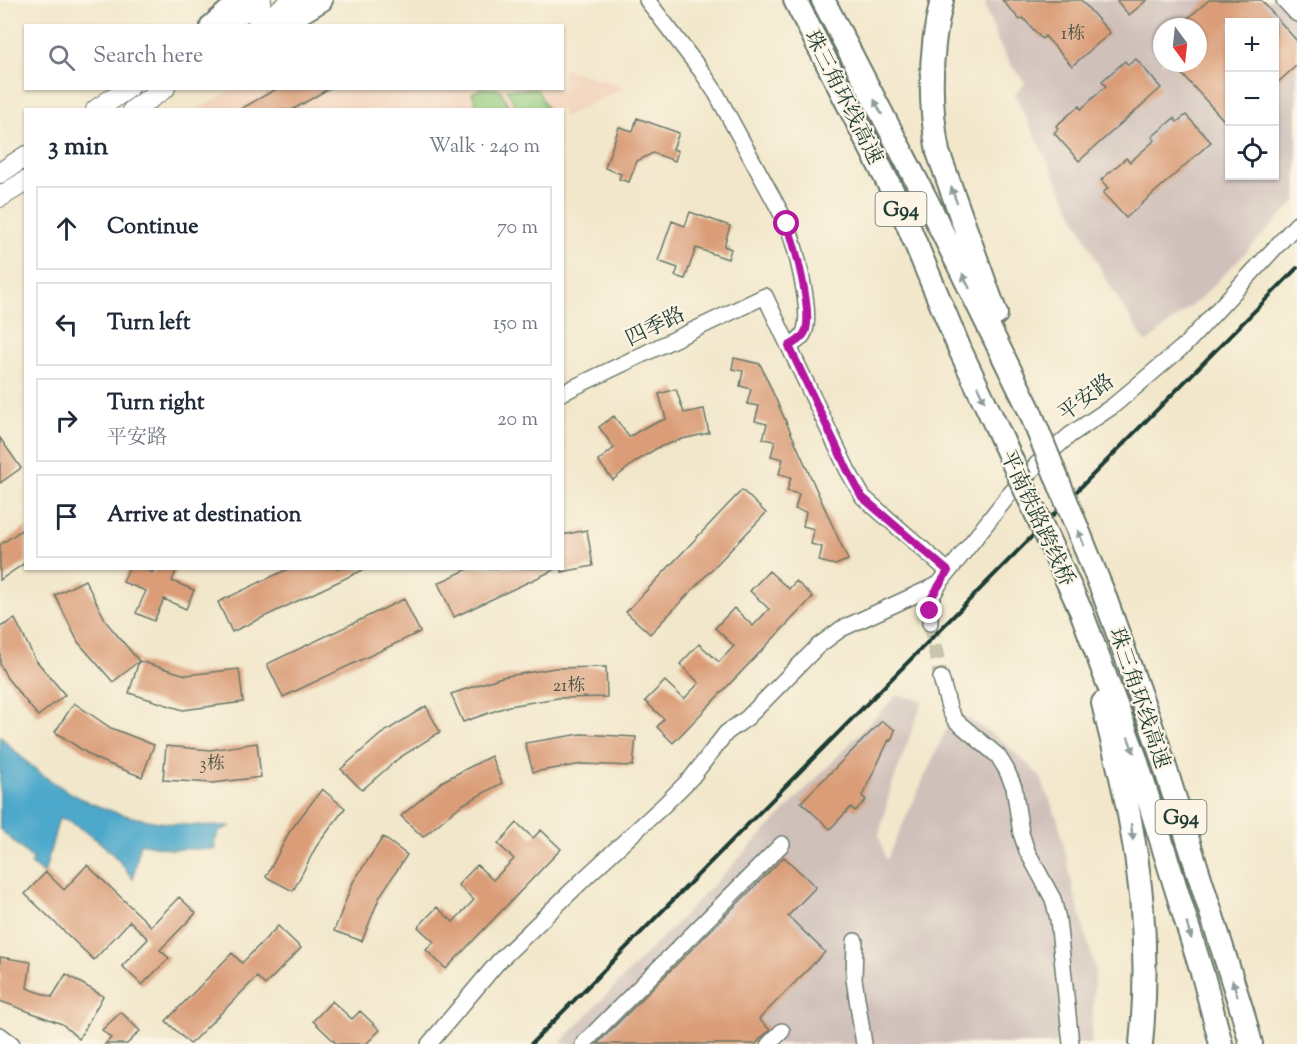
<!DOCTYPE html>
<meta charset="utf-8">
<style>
body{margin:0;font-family:"Sorts Mill Goudy","Noto Serif SC",serif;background:#f6f6f7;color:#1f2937}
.controls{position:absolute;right:18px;top:18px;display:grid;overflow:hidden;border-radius:0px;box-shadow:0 2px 4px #0004}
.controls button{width:54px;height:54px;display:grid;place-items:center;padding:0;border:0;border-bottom:2px solid #e0e1e3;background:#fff;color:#1f2937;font:30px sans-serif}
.compass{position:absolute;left:1153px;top:18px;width:54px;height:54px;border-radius:50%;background:#fff;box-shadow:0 2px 4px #0004;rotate:165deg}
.stop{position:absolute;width:18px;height:18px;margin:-14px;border:4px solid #b5179e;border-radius:50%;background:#fff}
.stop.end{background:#b5179e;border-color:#fff;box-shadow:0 2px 6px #0008}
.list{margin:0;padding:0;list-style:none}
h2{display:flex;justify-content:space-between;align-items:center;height:78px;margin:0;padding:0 24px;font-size:26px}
h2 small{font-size:20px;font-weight:400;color:#747a83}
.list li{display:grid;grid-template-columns:39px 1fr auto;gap:18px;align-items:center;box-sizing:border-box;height:84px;margin:0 12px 12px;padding:0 12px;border:2px solid #e0e1e3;border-radius:0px}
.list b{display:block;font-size:22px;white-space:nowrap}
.list p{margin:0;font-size:20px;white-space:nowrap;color:#747a83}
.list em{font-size:20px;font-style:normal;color:#747a83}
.icon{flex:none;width:33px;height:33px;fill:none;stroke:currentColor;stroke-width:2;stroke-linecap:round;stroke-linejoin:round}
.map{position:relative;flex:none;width:1297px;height:1044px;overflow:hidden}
.search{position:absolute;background:#fff;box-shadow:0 2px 4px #0004;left:24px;top:24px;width:540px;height:66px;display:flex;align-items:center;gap:15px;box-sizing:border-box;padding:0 21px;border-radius:0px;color:#747a83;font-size:22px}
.panel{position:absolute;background:#fff;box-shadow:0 2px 4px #0004;left:24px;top:108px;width:540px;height:462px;border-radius:0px}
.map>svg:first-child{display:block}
</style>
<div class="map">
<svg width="1297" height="1044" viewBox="0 0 1297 1044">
<rect width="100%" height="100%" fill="#fcf5e5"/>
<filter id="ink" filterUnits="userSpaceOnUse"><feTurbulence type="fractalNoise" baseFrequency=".0167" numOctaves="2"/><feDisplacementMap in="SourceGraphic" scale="12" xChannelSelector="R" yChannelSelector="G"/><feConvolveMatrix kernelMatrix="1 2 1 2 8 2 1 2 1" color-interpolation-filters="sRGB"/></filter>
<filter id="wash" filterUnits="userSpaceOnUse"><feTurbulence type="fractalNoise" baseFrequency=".008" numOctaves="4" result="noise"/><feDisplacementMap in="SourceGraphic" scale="24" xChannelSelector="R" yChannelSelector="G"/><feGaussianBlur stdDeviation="1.35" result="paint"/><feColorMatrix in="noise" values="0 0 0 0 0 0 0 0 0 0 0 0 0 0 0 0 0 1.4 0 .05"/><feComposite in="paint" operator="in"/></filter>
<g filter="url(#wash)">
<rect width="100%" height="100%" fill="#f2e7cb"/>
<path fill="#f2d4be" d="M563,68L625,87L563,118L562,110H197L233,89L562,88Z"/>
<path fill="#cfc0ba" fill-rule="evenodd" d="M987,0H1297V200L1201,298L1146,343L1105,278L1015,95L1025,83L1011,65L999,44L985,6ZM1230,22H1274V176H1230ZM1162,27H1198V63H1162Z
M897,695L923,700L890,791L879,835L886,861L946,730L967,718L1000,739L1040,776L1058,820L1074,892L1095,968L1091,1044H559Z"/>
<path fill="#93cc7f" stroke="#59845a" stroke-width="1.5" d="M482,88L500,89L510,109H479L472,93Z
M507,89H537L547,109H517Z"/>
<path fill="#4da9cb" stroke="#367380" stroke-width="1.5" d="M0,736C66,808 136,828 231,826L219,831L214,843L216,849H170L140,843L133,879C114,851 91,831 59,817L45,871L43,874L31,863L33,859L0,829Z"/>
<g id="blocks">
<path fill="#da9d78" d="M1002,0H1081L1110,33L1072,66L1045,36L1042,39L1023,18L1020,20Z
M1116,0H1147L1129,15Z
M1209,0H1261L1297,41V65L1275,85V22H1230V127L1172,63H1198V27H1178Z
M1136,59L1161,88L1079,161L1054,133L1058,129L1056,126L1079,106L1081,109L1106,86L1102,81L1125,61L1128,65Z
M278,88H330L292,110H239Z
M1186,115L1211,142L1126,218L1103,193L1108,188L1101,180L1126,158L1130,162L1155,140L1152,137L1174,118L1177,122Z
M637,118L679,133L673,149L678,151L675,161L653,153L637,161L629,182L619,179L621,174L605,168L619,127L633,131Z
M690,212L730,226L724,246L731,249L728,259L696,248L685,279L675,276L678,268L658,261L672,221L685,226Z
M734,358L760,364L848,560L835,565L819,561L822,547L811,544L814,529L803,526L806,512L795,509L799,494L787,491L791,477L779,474L783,459L771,456L775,441L763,439L767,424L755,421L759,406L747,404L751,389L740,386L743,371L732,369Z
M676,389L684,413L704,409L709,433L682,439L657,448L635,462L613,480L598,461L614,448L599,427L614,416L629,437L647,426L666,419L659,394Z
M0,438L21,468L0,483Z
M742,490L766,513L650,634L626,612Z
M26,527V562L0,580V545Z
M587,530L593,566L562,572V535Z
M129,568H144L153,573L155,568H177L172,581L194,590L186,609L164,599L154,621L136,613L146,591L123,582Z
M290,568H367L232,632L218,602Z
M470,568H558L454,617L438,583Z
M769,571L789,589L796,581L813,597L673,743L657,727L664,719L645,701L665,681L684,699L699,683L680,664L699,644L719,662L734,646L715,628L734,608L753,626L769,609L750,591Z
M85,580L107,623L139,661L113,682L78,642L55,595Z
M404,599L420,632L283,697L267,664Z
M15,619L35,659L65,695L38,716L7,678L0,664V627Z
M139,661L186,675L239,669L243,702L183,710L129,693Z
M606,667L607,697L558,698L509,706L463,722L451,694L502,677L555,668Z
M74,703L111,728L154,745L142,777L96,759L55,732Z
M426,706L440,732L399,758L362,790L341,769L381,734Z
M882,721L895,730L891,741L889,740L862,796L866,800L855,811L851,807L830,829L801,802Z
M581,734L636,737L633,766L583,764L533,772L525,743Z
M257,743L261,777L213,783L163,780L166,746L210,750Z
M491,756L502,783L460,806L423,837L401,816L443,781Z
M322,789L345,808L316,847L293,891L266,877L290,831Z
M517,823L533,838L541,830L561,849L446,969L426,950L434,942L418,927L437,907L453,922L474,900L458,885L477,865L493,880L514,859L498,844Z
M383,837L407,855L380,896L362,941L334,931L353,882Z
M784,857L816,887L788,916L825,952L759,1019L770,1030L761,1038L756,1044H597Z
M87,865L151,926L179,897L196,913L160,950L169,958L142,985L122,966L148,939L130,921L94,960L25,894L46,872L64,890Z
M278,926L301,948L265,985L257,977L190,1044L166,1021L232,953L242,963Z
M0,957L31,962L27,988L52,997L66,974L103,996L79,1039L62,1024L0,1001Z
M332,1001L352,1019L360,1011L380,1030L366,1044H337L313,1021Z
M121,1012L140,1031L127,1044H105L111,1038L102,1030Z"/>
</g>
</g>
<g filter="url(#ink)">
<use href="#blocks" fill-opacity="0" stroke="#697869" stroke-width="1.5"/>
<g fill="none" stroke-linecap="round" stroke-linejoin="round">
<path stroke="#c8c5ad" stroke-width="15" stroke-dasharray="15 8" stroke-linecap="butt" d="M930,623L941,678"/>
<g stroke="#697869" stroke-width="18">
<path id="minor" d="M647,0L702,72L716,93L787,224C795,245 812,309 805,330C803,338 796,342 789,346
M1284,0L1297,14
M562,393L765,296L848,471L863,497L948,571
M930,623V600L939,584L1008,496L1037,464L1070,435L1113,406L1185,345L1297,224
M941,678L950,711L955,720L998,756L1006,769L1014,787L1021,833L1027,851L1053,899L1058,919L1071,1044
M855,941L854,979L864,1044
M0,1035L12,1044
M429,1044L498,962L587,876L665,804L692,777L726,733L747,718L818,646L841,629L939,584
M583,1044L782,844
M769,1044L782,1031"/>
</g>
<g stroke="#697869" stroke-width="22">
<path id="major" d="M228,22L261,0
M257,26L294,0
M96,110L128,88
M133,110L165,88
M0,173L26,156
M0,197L26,181"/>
</g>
<g stroke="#697869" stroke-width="26">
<path id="highway" d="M795,0L900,206L961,352L995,424
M823,0L927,201L1029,409
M942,0C929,51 929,101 938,152L996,314
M212,26L242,0
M278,26L321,0
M1103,592L1157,742L1243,1014L1251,1044
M1081,611L1135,756L1204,979L1221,1044
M1103,703C1112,742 1123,780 1130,820C1144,892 1148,970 1141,1044"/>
</g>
<use href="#minor" stroke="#fff" stroke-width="15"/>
<use href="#major" stroke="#fff" stroke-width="20"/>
<use href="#highway" stroke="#fff" stroke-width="22"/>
<path stroke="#1f3d34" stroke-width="4" d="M531,1044L1297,268"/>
<g stroke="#697869" stroke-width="26" stroke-linecap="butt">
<path id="highway-bridge" d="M1029,409L1103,592
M995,424L1081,611"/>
</g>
<use href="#highway-bridge" stroke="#fff" stroke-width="22"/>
</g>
<defs><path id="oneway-solid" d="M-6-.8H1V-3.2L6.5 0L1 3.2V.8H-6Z" transform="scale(1.5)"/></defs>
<g fill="#8f9e9a">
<use href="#oneway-solid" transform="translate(878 107) rotate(-117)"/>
<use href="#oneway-solid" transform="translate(954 195) rotate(-110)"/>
<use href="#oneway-solid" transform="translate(966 281) rotate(-116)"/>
<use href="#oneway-solid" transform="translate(981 394) rotate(65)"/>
<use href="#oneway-solid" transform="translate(1081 538) rotate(-112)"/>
<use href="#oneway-solid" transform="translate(1131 745) rotate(69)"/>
<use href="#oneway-solid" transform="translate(1132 832) rotate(83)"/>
<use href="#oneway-solid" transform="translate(1189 931) rotate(73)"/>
<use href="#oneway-solid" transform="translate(1235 988) rotate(-108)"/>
</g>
</g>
<g fill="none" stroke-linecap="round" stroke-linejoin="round" filter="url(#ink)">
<path stroke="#b5179e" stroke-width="8" d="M787,224C795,245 812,309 806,330C803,338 796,342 789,346L848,471L862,497L948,571L930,600V611"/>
</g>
<g text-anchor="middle" stroke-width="4.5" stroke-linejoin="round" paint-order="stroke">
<g font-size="18" fill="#4e5545">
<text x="1073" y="39">1栋</text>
<text x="569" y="691">21栋</text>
<text x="212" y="769">3栋</text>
</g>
<g fill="#fcf5e5" stroke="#617469" stroke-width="1.5">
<rect x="875.5" y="192" width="51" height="34" rx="4.5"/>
<rect x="1155.5" y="800" width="51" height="34" rx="4.5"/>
</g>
<g font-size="20" font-weight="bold" fill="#1f3d34">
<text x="901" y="216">G94</text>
<text x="1181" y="824">G94</text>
</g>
<g font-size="21" fill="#1f3d34" stroke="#fcf5e5">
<text transform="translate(844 97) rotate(63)" y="7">珠三角环线高速</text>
<text transform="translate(655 326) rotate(-26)" y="7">四季路</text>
<text transform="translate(1086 397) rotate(-37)" y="7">平安路</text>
<text transform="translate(1038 518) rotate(65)" y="7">平南铁路跨线桥</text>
<text transform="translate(1140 698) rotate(71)" y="7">珠三角环线高速</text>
</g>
</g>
</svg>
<div class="controls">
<button>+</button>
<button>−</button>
<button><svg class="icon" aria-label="locate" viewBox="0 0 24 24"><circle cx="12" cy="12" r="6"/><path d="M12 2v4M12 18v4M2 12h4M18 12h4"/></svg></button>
</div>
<svg class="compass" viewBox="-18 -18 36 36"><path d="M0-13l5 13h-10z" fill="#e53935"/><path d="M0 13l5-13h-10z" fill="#747a83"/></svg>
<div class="stop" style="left:787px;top:224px"></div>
<div class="stop end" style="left:930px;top:611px"></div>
<div class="search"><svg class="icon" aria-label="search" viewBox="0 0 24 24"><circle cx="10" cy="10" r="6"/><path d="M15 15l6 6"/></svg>Search here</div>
<section class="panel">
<h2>3 min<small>Walk · 240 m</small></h2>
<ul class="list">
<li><svg class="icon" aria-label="ahead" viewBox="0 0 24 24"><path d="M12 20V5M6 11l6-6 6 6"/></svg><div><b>Continue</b></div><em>70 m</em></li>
<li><svg class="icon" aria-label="left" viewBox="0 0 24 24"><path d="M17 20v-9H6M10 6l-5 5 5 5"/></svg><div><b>Turn left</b></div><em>150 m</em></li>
<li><svg class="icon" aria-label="right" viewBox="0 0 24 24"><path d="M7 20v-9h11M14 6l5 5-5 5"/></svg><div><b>Turn right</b><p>平安路</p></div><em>20 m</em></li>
<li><svg class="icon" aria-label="arrive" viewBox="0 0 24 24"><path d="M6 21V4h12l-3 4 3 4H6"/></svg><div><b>Arrive at destination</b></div></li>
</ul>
</section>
</div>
